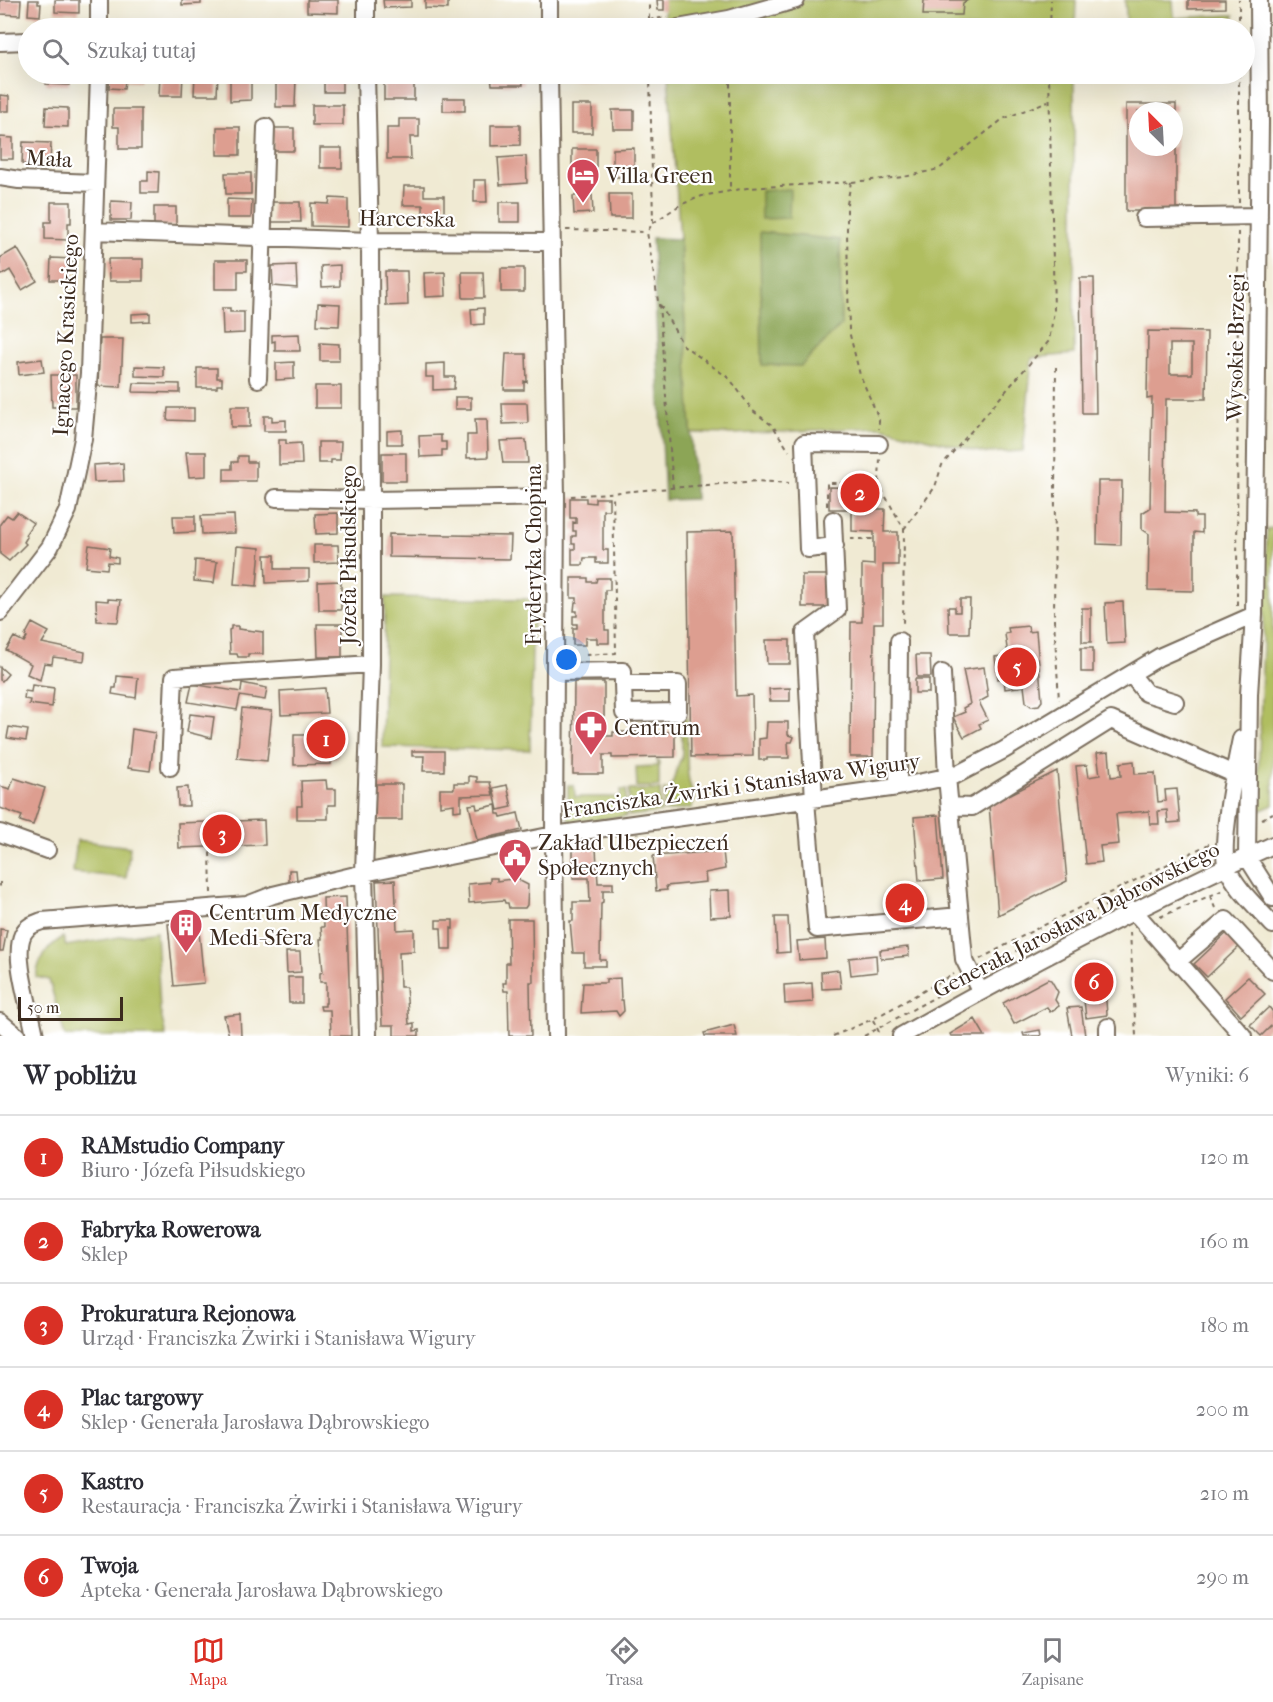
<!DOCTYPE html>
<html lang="pl">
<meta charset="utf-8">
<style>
body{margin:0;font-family:"IM FELL French Canon",serif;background:#f7f7f7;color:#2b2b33}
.compass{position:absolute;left:1129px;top:102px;width:54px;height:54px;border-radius:50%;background:#fff;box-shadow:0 6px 24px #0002;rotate:336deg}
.scale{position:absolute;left:18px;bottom:15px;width:105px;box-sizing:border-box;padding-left:6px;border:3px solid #3b2a1e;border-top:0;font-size:16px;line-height:21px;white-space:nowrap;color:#3b2a1e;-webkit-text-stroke:4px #fff;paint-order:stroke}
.you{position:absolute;left:567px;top:660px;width:21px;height:21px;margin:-15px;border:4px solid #fff;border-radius:50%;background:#1a73e8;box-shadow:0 0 0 9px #1a73e833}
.badge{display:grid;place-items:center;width:39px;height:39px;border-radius:50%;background:#d93025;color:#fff;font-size:20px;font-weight:700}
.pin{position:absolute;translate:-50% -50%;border:3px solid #fff;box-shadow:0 2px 6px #0006}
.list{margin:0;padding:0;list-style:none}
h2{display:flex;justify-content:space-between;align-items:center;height:78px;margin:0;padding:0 24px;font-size:26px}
h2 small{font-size:20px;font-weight:400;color:#7c7c81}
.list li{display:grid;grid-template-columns:39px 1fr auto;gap:18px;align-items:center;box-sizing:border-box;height:84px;padding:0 24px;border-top:2px solid #e1e1e2}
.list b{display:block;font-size:22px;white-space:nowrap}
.list p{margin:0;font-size:20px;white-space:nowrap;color:#7c7c81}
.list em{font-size:20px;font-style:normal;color:#7c7c81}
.icon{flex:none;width:33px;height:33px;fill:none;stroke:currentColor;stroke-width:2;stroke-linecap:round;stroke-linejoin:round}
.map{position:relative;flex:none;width:1273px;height:1036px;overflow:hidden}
.search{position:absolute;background:#fff;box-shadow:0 6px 24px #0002;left:18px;right:18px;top:18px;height:66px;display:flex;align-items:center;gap:15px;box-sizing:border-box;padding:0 21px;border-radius:33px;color:#7c7c81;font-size:22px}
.sheet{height:582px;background:#fff}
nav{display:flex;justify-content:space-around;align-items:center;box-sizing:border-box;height:84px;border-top:2px solid #e1e1e2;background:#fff;font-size:16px;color:#7c7c81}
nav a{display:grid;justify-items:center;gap:3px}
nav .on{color:#d93025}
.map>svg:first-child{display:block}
</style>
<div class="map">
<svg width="1273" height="1036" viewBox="0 0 1273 1036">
<rect width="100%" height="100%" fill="#fff"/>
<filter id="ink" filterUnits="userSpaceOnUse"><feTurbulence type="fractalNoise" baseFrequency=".0167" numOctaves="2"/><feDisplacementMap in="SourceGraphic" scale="12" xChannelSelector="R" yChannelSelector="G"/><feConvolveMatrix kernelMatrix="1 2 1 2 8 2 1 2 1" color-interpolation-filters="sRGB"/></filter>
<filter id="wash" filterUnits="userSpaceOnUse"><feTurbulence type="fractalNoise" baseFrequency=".008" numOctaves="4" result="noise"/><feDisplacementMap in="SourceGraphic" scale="24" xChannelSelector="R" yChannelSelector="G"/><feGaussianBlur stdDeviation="1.35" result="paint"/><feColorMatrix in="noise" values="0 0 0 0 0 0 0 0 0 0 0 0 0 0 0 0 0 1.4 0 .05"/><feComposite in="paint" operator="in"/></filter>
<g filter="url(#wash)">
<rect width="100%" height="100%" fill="#f0ead3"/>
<path fill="#b0be60" stroke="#76743f" stroke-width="1.5" d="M663,0H1076L1075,28H665Z
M1125,0H1173L1174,18L1234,15L1232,28H1127Z
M668,74H1074V354L1032,358L1023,451L985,453L881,427L732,434L691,433L680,239Z
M1273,528V805L1257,812L1267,529Z
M385,597L533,599L530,750L382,747Z
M687,718C688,738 685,761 689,781C691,791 697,797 691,808L664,812V790H670L680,760H682V733H680V727H677V722H675L674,719Z
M657,760L659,761V787H637L636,767L657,766Z
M568,785L574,786L575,797H620L621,790H626V816L570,823L568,818Z
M629,790H660L661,812L629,816Z
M77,840L130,847L126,878L73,872Z
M156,931L160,1010L166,1036H65L49,980L36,977C39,958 46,948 63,937L66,946Z"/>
<path fill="#8ca556" stroke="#64683a" stroke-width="1.5" d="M790,189L789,218L761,219V191Z
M760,232L840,240L841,325L801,366L762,365Z
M652,238L680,239L695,499L665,500Z"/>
<g id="blocks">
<path fill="#dd9e90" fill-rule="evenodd" d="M0,0H21L20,15L0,14Z
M29,0H38V4H41L40,16L28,15Z
M55,0H79V13L55,12Z
M182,0H201V4L182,5Z
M307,0H338V13L307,12Z
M383,0H411V7L384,8Z
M425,0H448V9L425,8Z
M657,0H664V10H658Z
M924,0H968L963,3L962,15H923Z
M1188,0H1225V8L1188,9Z
M47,74H69V85L46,84Z
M110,74H141L140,81L125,80L124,89L109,88Z
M160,74H183L182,96H159Z
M195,74H218L217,95H194Z
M230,74H244V78H251V100L230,101Z
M324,74H342V92H324Z
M437,74H449V80H437Z
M491,74H522L523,85H492Z
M571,74H594L595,78L571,79Z
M610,74H635V76H610Z
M276,77L296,78L295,107H276Z
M384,80H414V100H384Z
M0,95L9,96V111H0Z
M443,98H465V111H443Z
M1126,104H1176V111H1138V147H1174V135H1176V211H1126Z
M312,105H343V125H312Z
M571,105H592V133H571Z
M46,107L68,108V127L45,126Z
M113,109H141V149H119V127H113Z
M612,110H634V129H613Z
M399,119H419V137H410L411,159H387V128H399Z
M491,125H520V145L491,146Z
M217,127H240V155H217Z
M272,128H294V151H273Z
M0,137L13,138V159H0Z
M23,142L51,143L50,165L22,164Z
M320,148H342V168H320Z
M634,148V177H613V149Z
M572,149H596V178H572Z
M526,156L527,183L500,185L498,158Z
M148,171L159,172L158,193H141V181H148Z
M225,173H251V194H226Z
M474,180H486L487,202H474Z
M404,186H424V196H444V216L423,215V205H403Z
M609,194H632V218H610Z
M592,195L593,213L574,214L573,196Z
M330,198L348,199V227L311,226V203L329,204Z
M227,199L252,200L251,218H227Z
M111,201L132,202L131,220H111Z
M51,202H71V223H68V240L45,239V222H51Z
M272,202H300L301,222H272Z
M499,202H520V222H499Z
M154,207H176V226H154Z
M17,248L37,281L22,290L10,270L2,275L0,272V258Z
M51,258L73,259V280H50Z
M108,259H143V281H109Z
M215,260H247V271H238V289H215Z
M296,265L297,288L273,286L272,266Z
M340,265V286L322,287L321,266Z
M501,268H524V292H501Z
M385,271H407L408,305L386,306Z
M445,272L446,296L425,297L424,273Z
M462,272H483L484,298H463Z
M1080,278H1094L1096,413H1082Z
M318,303L340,304L339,326L317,325Z
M222,308H230V312H244V333L223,334Z
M484,308V324L472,325L471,309Z
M150,313V321L132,322V314Z
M1148,331L1207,332L1206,399H1166L1165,512L1195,513V517H1202V533L1194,532V591L1148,590L1149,534L1142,529V513L1150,508L1152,398L1147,399ZM1170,344H1192V374H1170Z
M299,334L300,351H275V341L272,342V335Z
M100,339H123L121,387L98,386Z
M320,343L339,344V361H320Z
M506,354H526L527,382L524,381V390H504Z
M42,359L44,372L19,375L18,362Z
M294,362V379L276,380V363Z
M445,363V377H455L454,389L433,390V377H426V364Z
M135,366L164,367V377L135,376Z
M197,368H217V378H222V385H217V388H197Z
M51,375H76V407H52Z
M134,383L180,384V393L133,392Z
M315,386H341V408H315Z
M455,397H471V409H455Z
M502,403H527L528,423L503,424Z
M231,406H250V427H231Z
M168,408H194V421L167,420Z
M264,416H272V421L286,420V431H264Z
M475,419H487L488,457L467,458V435H476Z
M402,430V444H387V431Z
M441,435V442H446V450H442V456L420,457L419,436Z
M279,440H286V444L301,443L302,464L279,465Z
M526,440L528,463H503L500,441Z
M318,442H341L340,460H331V463H318Z
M186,452H206V476L189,477Z
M382,453H406V481H382Z
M238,456H247V462H256V481H224V469H232V462H238Z
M123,463L124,481L94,482L93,465Z
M1098,481H1122L1121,545L1097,544Z
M829,487L875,488V509H885L884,532H898V565H883V623H874L873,757H850L851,622H862V564L874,565V532L852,531V509H829Z
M570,498H586V502L595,503V498H609V510H603V550H608V563H596V558H584L583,565H572V549H575V544H572V536H576V531H573V522L576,523V518H570Z
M17,512L33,523L25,535L27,537L24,542L26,544L9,561L0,554V524L7,515L12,518Z
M338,513V533L316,534L315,514Z
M234,515L235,533L202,534L201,516Z
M173,516H195V532L174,533Z
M733,531L736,696L752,695L753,756L691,757L687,532Z
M389,534L511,536L510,559L389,557Z
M89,545L110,548L109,556L118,558V563L108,562L107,569L86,567Z
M314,545H338L339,562L314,563Z
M237,546L260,548L257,586L234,584Z
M265,555H275V569H309V581L266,583Z
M195,560L217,562L214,583L194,581Z
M802,575H828V607H802Z
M571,578H588V582H596L597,578H610V590H605V630H609V643H597V638H585V645H573V628H577V624H573V616H577V611H574L575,602H577V598H571Z
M341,581V610H319L318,582Z
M108,599L121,600L118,622L97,621L96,600L108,601Z
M960,599H970L969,633H949L948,607H955V612H960Z
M1123,602L1125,643L1107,644L1105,603Z
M1082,608H1091V642H1082Z
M32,623L49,632L42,643L85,652L84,661L53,657L52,664L44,663L40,680L27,674L31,664L6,650L14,637L24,642L27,637L25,636Z
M317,624H342V657H318Z
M231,626H238V629L263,632V654H248V657H238L237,654H230L229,630L231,629Z
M1028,626L1029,632L1036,631L1042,701L1039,705L1031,706L1026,702L1024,686L1005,689L1004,678L998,679L995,657L1008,655L1005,634L1009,633L1008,628Z
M766,640H790V664H767Z
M1081,648H1093V672H1081Z
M916,655H930L931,677H917Z
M0,667L8,674L2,681L0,680Z
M984,667L988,697L979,702L988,720L979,724L981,728L964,737L953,717L965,712L963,708L970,704L963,670Z
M117,676L138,678L136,698L112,694L113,688H116Z
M915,679H929V693H915Z
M574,682H604V736H613V732H675V757L612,758V755H603V774H573Z
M242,683L267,688L265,700L240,696L237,710L188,702L192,684L241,692Z
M32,685L54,688L52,707L29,704L30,700L24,699L25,691L31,692Z
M325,688L327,713L281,715L280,691Z
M790,688V701H770L769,689Z
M242,708L272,711L267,761L237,758Z
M190,714L214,717L211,738L187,732Z
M767,722H788V735L794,737L792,742H788L789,758H767V760H759V739L766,738Z
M9,727L28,730L26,741L7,738Z
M132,729L155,733L150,771L128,768Z
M294,735H331V742H337V757H331V764L294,765Z
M412,751H444V771H423L424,756H412Z
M1109,752L1111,777L1121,776L1120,763L1134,761L1135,774L1155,773L1158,802L1166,801L1165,790L1177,789L1180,822L1168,823L1167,810L1158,811L1159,824H1150L1149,811L1116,814L1119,844L1100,846L1102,862L1086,864L1076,766L1087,765L1089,777L1100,775L1097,753Z
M1057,771L1067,881L998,915L989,805Z
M469,776L477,777V782H490L493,795L461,796V810L454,811V804L440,806V789H454V783H469Z
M14,778L45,788L33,825L20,821L22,816L0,808V786L10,789Z
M326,780L327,789H336V805H328V819H297V806H302L301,781Z
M374,784H402V820H375Z
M507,785L512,807L498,810L493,788Z
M188,787L189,806H178L177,788Z
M476,804L477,809L496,805L497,814H500L501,817L518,813L522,830L477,840L469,805Z
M938,815L943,879L919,881L914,817Z
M264,820L265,845L179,848L178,823Z
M596,848L598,883H613V890H603V902L601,903L600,960H606V966H584V953H573L570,921H573V902H590L589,878H573V850Z
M723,851L725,869L705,873L706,882L666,886L667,890L656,891L653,856Z
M289,870H296L297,881L289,882Z
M490,878H497V881L519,878L520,881L528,885L527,905L525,908H509L508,903H505L504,900L469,903L468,884L490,882Z
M395,880L397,930L414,929V951L399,952L400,987H406L409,1024L414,1023V1031L419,1030V1036H394V1025H382L376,881Z
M730,890L731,916L710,917L709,891Z
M346,897L351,1036H331L330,1010H321L320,1006H325V1003H326V982H320V973L323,972L320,939H322L321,927H324L323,898Z
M775,917H788L790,952L777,953Z
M508,919H532L533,982H530L531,1036H509L508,991H504L503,983H506V963H509Z
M436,920H453V929L451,928V949H442L441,928H436Z
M198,921L204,983L174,986L168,924Z
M0,929L7,930L3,951H0Z
M1228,932L1240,946L1207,977L1194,964Z
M825,939L826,958L799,960L797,941Z
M908,947L909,956L881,959L880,950Z
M286,952H300L301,972L287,973Z
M876,955L877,972L851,975L849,958Z
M839,970L841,988L822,989L821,972Z
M1104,973L1107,1015L1086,1018L1082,982Z
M288,977H302V1003H289Z
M1248,977L1265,994L1241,1016L1225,998Z
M620,978L621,1000H623L624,1011L619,1016L616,1011L581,1013L583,983H606V979Z
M1048,979L1051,980L1058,992L1055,1000L1059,1006L1050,1012L1047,1007L1014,1024L1003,1003Z
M812,983L813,1002L785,1004L784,985Z
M1081,1007L1085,1036H1072L1067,1008Z
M1269,1007L1273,1012V1024L1261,1036L1250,1025Z
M240,1014L241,1036H229L224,1016Z
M975,1019L985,1036H951L950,1034Z
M734,1025L737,1036H705L704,1033Z
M1040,1030L1041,1036H1024L1023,1033Z"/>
</g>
</g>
<g filter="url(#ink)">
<use href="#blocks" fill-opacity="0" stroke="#7a6d5d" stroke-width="1.5"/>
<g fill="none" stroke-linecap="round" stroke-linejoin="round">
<g stroke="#7a6d5d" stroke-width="20">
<path id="minor" d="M99,0V28
M366,28V0
M549,28V0
M678,28L729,19L796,0
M0,42L28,41
M366,74L370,241L371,500V664L364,873L368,1036
M549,74L556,497L554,835L556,1036
M0,177L19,180L95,183
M1144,218L1259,216
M94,231L370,241L552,242
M258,379L266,127
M276,498L371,500L556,497
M835,546L808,549L804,443L879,444
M0,612L50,547L68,510L83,439L89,373L99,74
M555,672L623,671V684H678V712L624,713L623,684
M942,673L947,777L964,959L980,991
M1131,674L1146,693L1175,702
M1241,739C1236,763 1219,847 1227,867C1236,889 1258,908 1273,925
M170,767L174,677L371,664
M898,787L899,641
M814,800L805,633L837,610L833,520
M806,801L817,929L960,916
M950,806L972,807L1111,720L1234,774
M0,833L47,850
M1247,857L1249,694L1254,615L1260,123L1259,0
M1247,857L1273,898
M1133,910L1243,1036
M1177,962L1226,920L1273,971
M0,1022L17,1036
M1108,1027V1036
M35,1036C31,1010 12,957 23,934C27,926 34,924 42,921L247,905L273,895L364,873L554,835L898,787L956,775L1004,750L1159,657L1254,615
M901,1036C1023,967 1145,903 1273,845"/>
</g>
<path stroke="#7a6d5d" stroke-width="2" stroke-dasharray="4.5 4.5" stroke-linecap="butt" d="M649,20L667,17
M649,28V0
M1050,28L1051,0
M1239,28V0
M650,74L653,223L647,232L658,301L683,345L730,379L753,411L773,426L789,451
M730,74V191
M851,182L847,204V232L849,331L860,375L879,419V429
M1239,203V74
M653,223L680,205L702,196L747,188L851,182L904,177L939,169L1003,119L1048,101
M566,230L647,232
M659,304L673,489
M1056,367L1054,620L1059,700
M879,482L880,458
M571,496L757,481L789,483
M827,506V483H878L904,529L903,627
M904,529L935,487L942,465L1049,341L1054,311L1049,74
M850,539H874
M1237,605L1238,232
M586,655L616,653L613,494
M1262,819L1273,813
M0,882V891
M211,893L210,850L212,847
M1128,895C1150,884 1173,875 1188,856
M1210,896L1215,908
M1160,917L1221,891H1224
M1130,932L1136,1036
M980,959L1034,930L1211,843
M984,969L1025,946L1123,897
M873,1020L881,1036
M833,1036L873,1019L954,974
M864,1036L959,984"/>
<use href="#minor" stroke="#fff" stroke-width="16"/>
</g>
</g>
<defs>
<g id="hotel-pin" transform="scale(1.725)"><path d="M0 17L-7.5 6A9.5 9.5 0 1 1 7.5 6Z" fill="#d1495b" stroke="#fff"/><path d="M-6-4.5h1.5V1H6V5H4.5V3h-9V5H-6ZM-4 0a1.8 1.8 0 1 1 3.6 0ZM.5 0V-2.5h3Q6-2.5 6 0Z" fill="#fff"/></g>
<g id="pharmacy-pin" transform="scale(1.725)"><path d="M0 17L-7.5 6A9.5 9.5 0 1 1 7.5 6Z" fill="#d1495b" stroke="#fff"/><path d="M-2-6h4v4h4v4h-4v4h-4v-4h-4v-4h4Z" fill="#fff"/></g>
<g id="civic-pin" transform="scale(1.725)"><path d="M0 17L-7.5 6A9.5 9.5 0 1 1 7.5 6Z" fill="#d1495b" stroke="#fff"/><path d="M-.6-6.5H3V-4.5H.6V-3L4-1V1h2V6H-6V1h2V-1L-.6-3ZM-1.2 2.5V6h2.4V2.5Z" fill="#fff"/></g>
<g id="building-pin" transform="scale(1.725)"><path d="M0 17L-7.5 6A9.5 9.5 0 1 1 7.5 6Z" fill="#d1495b" stroke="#fff"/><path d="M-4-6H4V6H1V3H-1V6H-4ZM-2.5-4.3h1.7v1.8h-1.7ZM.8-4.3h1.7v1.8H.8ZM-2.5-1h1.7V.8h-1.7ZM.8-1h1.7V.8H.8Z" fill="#fff"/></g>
</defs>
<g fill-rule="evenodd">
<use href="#hotel-pin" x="583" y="175"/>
<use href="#pharmacy-pin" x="591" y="727"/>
<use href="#civic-pin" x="515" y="855"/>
<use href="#building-pin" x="186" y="925"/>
</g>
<g text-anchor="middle" stroke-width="4.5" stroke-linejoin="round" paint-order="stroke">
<g font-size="22" fill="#3b2a1e" stroke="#fff">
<text transform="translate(49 158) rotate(3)" y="8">Mała</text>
<text transform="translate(407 218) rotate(1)" y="8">Harcerska</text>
<text transform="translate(65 335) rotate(-87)" y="8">Ignacego Krasickiego</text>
<text transform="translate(1235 347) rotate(-89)" y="8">Wysokie Brzegi</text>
<text transform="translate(348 555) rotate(-90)" y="8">Józefa Piłsudskiego</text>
<text transform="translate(533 555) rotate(-90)" y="8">Fryderyka Chopina</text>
<text transform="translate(741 785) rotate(-8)" y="8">Franciszka Żwirki i Stanisława Wigury</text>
<text transform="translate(1076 919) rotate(-27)" y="8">Generała Jarosława Dąbrowskiego</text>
</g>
<g font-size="22" fill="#3b2a1e" stroke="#fff" text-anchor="start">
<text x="606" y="183">Villa Green</text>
<text x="614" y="735">Centrum</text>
<text x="538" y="850">Zakład Ubezpieczeń<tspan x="538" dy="25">Społecznych</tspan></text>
<text x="209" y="920">Centrum Medyczne<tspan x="209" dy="25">Medi-Sfera</tspan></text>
</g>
</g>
</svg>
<svg class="compass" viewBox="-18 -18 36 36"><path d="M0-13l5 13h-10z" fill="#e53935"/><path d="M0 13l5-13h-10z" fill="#7c7c81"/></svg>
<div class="scale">50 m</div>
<div class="you"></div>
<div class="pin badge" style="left:326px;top:739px">1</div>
<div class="pin badge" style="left:860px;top:493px">2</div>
<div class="pin badge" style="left:222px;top:834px">3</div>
<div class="pin badge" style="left:905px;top:903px">4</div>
<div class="pin badge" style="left:1017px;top:667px">5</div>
<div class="pin badge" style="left:1094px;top:982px">6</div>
<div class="search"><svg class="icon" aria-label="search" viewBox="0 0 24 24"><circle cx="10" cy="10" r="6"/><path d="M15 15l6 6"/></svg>Szukaj tutaj</div>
</div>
<section class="sheet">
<h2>W pobliżu<small>Wyniki: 6</small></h2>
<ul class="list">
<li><span class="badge">1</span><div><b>RAMstudio Company</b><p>Biuro · Józefa Piłsudskiego</p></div><em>120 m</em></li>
<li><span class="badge">2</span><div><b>Fabryka Rowerowa</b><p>Sklep</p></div><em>160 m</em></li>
<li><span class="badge">3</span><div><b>Prokuratura Rejonowa</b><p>Urząd · Franciszka Żwirki i Stanisława Wigury</p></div><em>180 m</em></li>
<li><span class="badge">4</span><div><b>Plac targowy</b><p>Sklep · Generała Jarosława Dąbrowskiego</p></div><em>200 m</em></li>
<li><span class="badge">5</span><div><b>Kastro</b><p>Restauracja · Franciszka Żwirki i Stanisława Wigury</p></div><em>210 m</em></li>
<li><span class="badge">6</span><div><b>Twoja</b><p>Apteka · Generała Jarosława Dąbrowskiego</p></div><em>290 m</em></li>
</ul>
</section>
<nav>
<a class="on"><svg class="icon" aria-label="map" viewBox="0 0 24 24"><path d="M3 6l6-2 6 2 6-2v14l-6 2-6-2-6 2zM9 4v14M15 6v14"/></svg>Mapa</a>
<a><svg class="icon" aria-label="directions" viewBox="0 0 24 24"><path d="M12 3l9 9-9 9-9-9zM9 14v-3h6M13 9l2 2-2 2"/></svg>Trasa</a>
<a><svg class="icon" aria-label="saved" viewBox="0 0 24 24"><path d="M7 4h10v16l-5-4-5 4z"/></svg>Zapisane</a>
</nav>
